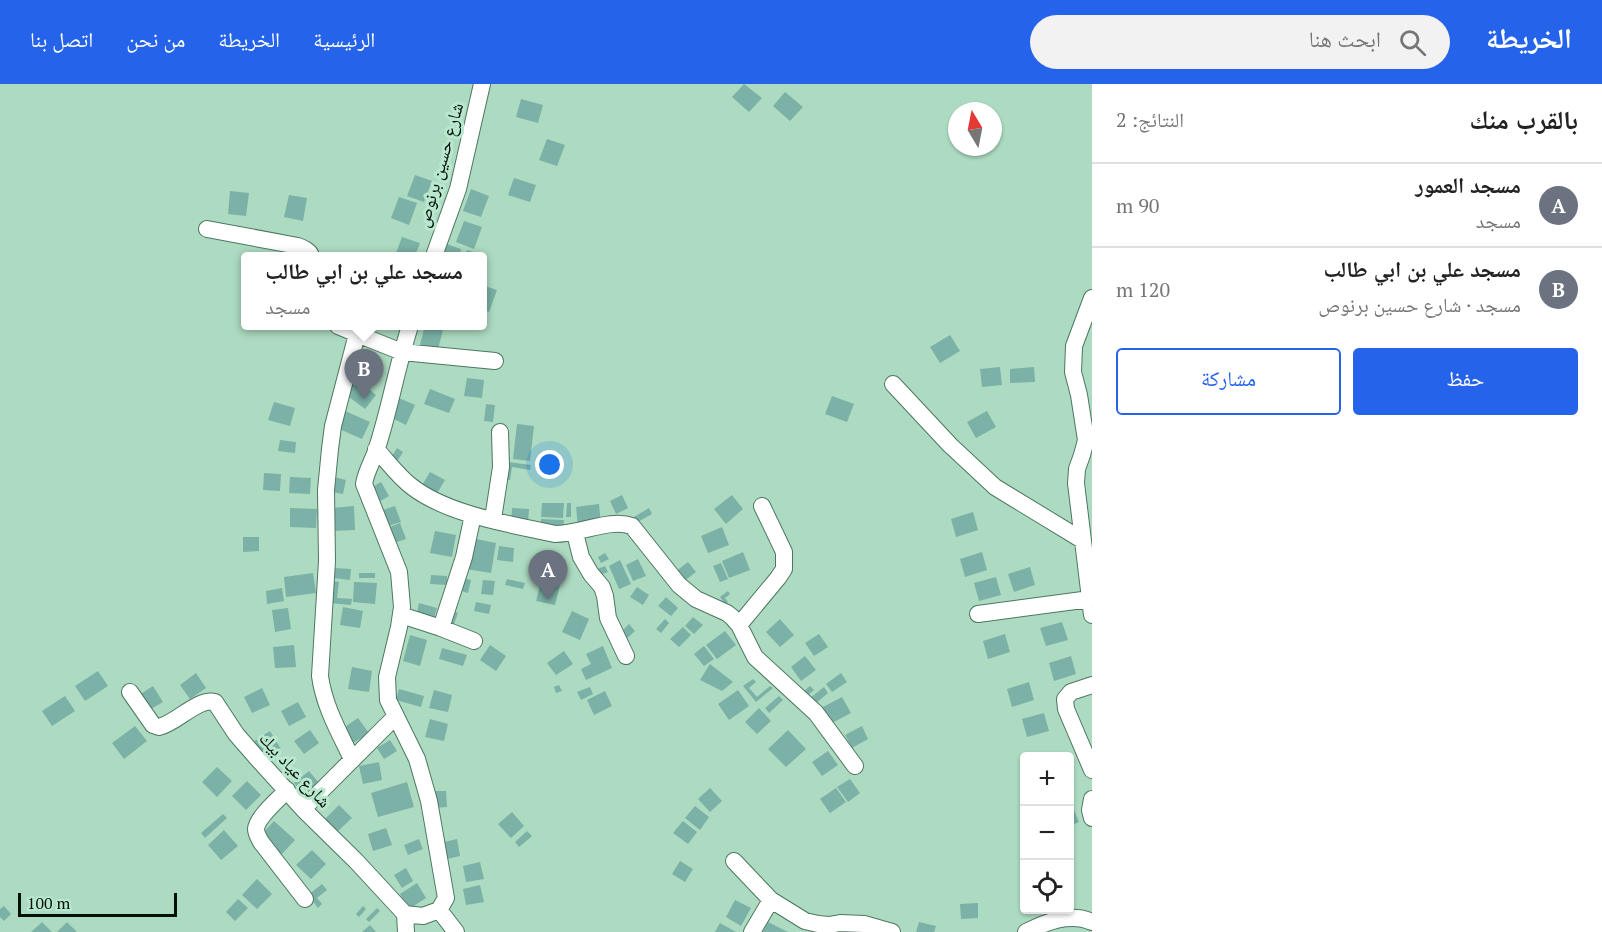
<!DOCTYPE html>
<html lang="ar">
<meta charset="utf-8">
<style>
body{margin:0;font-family:"PT Serif","Noto Naskh Arabic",serif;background:#f2f2f2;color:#222;direction:rtl}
.controls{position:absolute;right:18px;bottom:18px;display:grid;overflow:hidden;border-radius:6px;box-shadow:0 2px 4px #0004}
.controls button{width:54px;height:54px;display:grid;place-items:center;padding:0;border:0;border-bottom:2px solid #e0e0e0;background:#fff;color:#222;font:30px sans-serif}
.compass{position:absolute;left:948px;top:18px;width:54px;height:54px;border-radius:50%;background:#fff;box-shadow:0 2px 4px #0004;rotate:350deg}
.scale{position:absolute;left:18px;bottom:15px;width:159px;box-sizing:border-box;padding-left:6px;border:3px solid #021008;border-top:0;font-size:16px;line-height:21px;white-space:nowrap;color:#021008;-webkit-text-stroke:4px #bae8ce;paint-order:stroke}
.you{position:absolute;left:550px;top:381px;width:21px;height:21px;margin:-15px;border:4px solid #fff;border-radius:50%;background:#1a73e8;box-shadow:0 0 0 9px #1a73e833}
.badge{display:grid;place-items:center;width:39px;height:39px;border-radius:50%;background:#2563eb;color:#fff;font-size:20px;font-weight:700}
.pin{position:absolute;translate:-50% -50px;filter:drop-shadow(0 2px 3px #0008)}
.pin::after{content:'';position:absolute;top:32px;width:21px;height:18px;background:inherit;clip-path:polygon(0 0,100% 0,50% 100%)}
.popup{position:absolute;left:241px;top:168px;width:246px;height:78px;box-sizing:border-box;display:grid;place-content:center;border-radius:6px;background:#fff;filter:drop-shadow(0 2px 4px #0005);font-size:20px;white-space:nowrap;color:#767676}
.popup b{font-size:22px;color:#222}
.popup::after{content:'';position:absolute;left:50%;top:100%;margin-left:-12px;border:12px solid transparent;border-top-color:#fff}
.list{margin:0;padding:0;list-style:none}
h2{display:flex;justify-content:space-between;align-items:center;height:78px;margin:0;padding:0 24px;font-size:26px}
h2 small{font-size:20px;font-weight:400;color:#767676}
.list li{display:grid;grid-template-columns:39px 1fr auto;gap:18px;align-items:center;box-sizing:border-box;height:84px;padding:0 24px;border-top:2px solid #e0e0e0}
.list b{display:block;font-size:22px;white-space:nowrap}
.list p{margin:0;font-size:20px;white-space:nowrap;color:#767676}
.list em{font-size:20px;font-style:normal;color:#767676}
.actions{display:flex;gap:12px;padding:18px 24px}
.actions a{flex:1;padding:14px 0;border:2px solid #2563eb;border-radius:6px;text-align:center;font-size:21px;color:#2563eb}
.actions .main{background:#2563eb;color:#fff}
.icon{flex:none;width:33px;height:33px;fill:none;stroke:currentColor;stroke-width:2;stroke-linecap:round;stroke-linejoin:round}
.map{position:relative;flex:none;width:1092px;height:848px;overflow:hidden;direction:ltr}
header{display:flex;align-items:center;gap:36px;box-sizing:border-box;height:84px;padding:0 30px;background:#2563eb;color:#fff}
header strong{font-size:28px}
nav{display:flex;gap:33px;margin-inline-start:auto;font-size:21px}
.search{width:420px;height:54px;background:#f2f2f2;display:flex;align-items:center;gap:15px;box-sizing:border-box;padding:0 21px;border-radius:33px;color:#767676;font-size:22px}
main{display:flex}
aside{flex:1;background:#fff}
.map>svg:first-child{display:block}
</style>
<header>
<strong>الخريطة</strong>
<div class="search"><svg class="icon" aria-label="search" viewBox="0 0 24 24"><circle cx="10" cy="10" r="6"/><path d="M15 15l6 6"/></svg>ابحث هنا</div>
<nav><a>الرئيسية</a><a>الخريطة</a><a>من نحن</a><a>اتصل بنا</a></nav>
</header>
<main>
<aside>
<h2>بالقرب منك<small>النتائج: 2</small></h2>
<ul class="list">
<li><span class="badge" style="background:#6b7280">A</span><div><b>مسجد العمور</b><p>مسجد</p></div><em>90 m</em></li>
<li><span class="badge" style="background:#6b7280">B</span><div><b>مسجد علي بن ابي طالب</b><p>مسجد · شارع حسين برنوص</p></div><em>120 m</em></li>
</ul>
<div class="actions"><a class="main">حفظ</a><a>مشاركة</a></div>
</aside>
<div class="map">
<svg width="1092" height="848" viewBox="0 0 1092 848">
<rect width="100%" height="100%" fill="#addbc1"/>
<path fill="#7bb1a6" d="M744,0L762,14L749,28L732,13Z
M785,8L803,23L790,37L773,22Z
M521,15L543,21L538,39L516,33Z
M547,55L565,61L557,82L539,76Z
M415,91L432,97L424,118L407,112Z
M514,94L536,101L530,118L508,111Z
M471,105L489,112L481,133L463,127Z
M230,107L249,109L246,132L228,130Z
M289,111L307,114L303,137L284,133Z
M399,113L417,119L409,141L391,134Z
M464,137L482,143L474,165L456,158Z
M402,153L420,159L415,172H395Z
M444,159L461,165L459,172H439Z
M467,166L485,172L483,178L482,172H465Z
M482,201L497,206L489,228L482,225Z
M425,242L443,246L437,269L419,264Z
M950,251L960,267L940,279L930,263Z
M363,275L379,279L376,290L360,286Z
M1000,283L1002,301L982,303L980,285Z
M1034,283L1035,298L1010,299V285Z
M467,294L484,296L482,314L464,312Z
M357,295L376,311L365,325L345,310Z
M430,305L455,315L449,329L424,320Z
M832,312L854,320L847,338L825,330Z
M399,314L415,321L406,341L390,333Z
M274,318L295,324L290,342L268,336Z
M486,320L495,321L493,338L484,337Z
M345,327L370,338L362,355L337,344Z
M987,327L996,343L976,354L967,338Z
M517,340L534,342L530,377L513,375Z
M280,356L296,358L295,369L278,367Z
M397,364L403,368L395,381L389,377Z
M508,378L531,381L530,386L512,383L510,396H505Z
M430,388L445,396L436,411L421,403Z
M264,389L281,390L280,407L263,406Z
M330,392L346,396L343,410L327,407Z
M290,393L311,394L310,410L289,409Z
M381,398L389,412L375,420L367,406Z
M622,411L628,424L616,430L610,417Z
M732,411L743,425L726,440L714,425Z
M542,419H564L563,434L541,433Z
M567,419H571V433H566Z
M599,420L601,440L578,443L576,423Z
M354,422L355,446L331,447L330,424Z
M395,422L401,438L385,443L380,427Z
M290,424L317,425L316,444L290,443Z
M512,424L529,425L528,439H511Z
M649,424L652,430L634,440L629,436Z
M973,428L978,446L956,453L951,435Z
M541,435L564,436L563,445L541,444Z
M400,439L406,455L391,460L385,445Z
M722,443L729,461L708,469L701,452Z
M435,447L456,451L452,473L430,469Z
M243,453H259V467L243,468Z
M471,454L496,459L491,489L466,485Z
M499,462L514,464L513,478L497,476Z
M743,468L750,486L729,494L722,477Z
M982,468L987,486L965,493L960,475Z
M605,469L609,475L601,479L598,473Z
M547,474L565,477L562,491L544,487Z
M638,475L646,492L633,497L626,481Z
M620,476L631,500L619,505L609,482Z
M688,478L696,488L683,498L675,488Z
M721,479L728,495L720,498L713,482Z
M605,482L608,488L594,493L592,487Z
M1030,483L1035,501L1014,508L1008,490Z
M334,484L351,485L350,496L333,494Z
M313,489L316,509L286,513L284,493Z
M359,489H375V494H359Z
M543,489L562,493L555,521L536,517Z
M431,491L447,492V501L430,500Z
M996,493L1001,511L979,517L974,499Z
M464,494L471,496L468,509L461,507Z
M507,495L525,499L523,505L505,501Z
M483,496L495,497L493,511L481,510Z
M333,497L339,498L337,514L352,515L351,521L330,519Z
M354,498L377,499L375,520L353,518Z
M637,503L649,511L643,521L630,513Z
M282,504L284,517L267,520L266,507Z
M728,507L730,510L725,514L728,518L725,520L720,513Z
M666,513L678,524L671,532L658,522Z
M476,518L491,521L489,530L474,527Z
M419,519L437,524L434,534L417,529Z
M343,523L363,527L360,544L340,541Z
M288,524L291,545L275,548L272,526Z
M451,526L458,529L453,543L446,541Z
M572,527L589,535L580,556L562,548Z
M693,533L703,541L694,550L685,542Z
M665,535L669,539L661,549L656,545Z
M780,535L794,551L780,563L766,548Z
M1062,538L1068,556L1046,562L1040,544Z
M629,540L635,547L624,557L618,551Z
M683,543L691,551L679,563L670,555Z
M725,547L736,561L717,575L706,561Z
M819,550L828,563L814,572L805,559Z
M1005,550L1010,568L988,575L983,557Z
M410,551L427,556L420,582L403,577Z
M294,561L296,583L275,584L273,563Z
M490,561L506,572L496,587L480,576Z
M603,562L612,584L586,596L581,585L591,580L586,570Z
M704,562L714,575L704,582L694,570Z
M442,564L467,571L463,582L439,575Z
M564,567L573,580L556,591L547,579Z
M805,572L816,586L801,597L791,583Z
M1071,572L1076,590L1054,597L1049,579Z
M710,580L733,598L722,607L700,596Z
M352,583L372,587L369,608L348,605Z
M98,587L108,602L85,617L75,602Z
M196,589L206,604L190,615L180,601Z
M841,589L847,598L832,608L826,600Z
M753,595L756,598L749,604L757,613L770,602L773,604L756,618L743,602Z
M1029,598L1034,616L1012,623L1007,605Z
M559,601L562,607L556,609L554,603Z
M153,602L163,618L146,628L136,613Z
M810,602L814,606L808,611L804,607Z
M590,603L593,610L581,616L577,608Z
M824,603L828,609L815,620L810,614Z
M262,604L270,621L252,629L244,613Z
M399,605L424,612L421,623L396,616Z
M434,606L452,611L448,628L429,624Z
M738,606L749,622L729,636L718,620Z
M605,607L612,622L594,631L587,616Z
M65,612L75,627L52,642L42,627Z
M779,612L783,616L769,629L765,624Z
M842,613L851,629L830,640L821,624Z
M298,618L306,633L289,642L281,627Z
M759,624L771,637L757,650L745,638Z
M1044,629L1049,647L1027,653L1022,635Z
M358,634L369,649L352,660L342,645Z
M430,635L448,640L444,657L425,653Z
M135,642L147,657L124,675L112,659Z
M862,642L868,655L852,664L845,651Z
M310,646L319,659L304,670L294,657Z
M788,646L806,665L786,683L768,665Z
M270,647L282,667L265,677L253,658Z
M390,656L397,667L384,675L377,664Z
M828,667L838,681L822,692L812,678Z
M379,678L382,696L363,700L359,682Z
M217,683L232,697L217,713L202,698Z
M309,687L319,699L305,712L294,699Z
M850,695L860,709L848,718L837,703Z
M247,697L261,711L246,726L232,712Z
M407,698L414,723L378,733L371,709Z
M710,704L722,717L710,728L698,715Z
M836,704L846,718L830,729L820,715Z
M432,707H446L447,723L433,724Z
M339,721L352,734L337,748L325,735Z
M1072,721L1079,738L1070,742V723Z
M695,722L709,733L700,746L685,734Z
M512,728L524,742L511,754L498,740Z
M223,730L227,734L205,754L201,749Z
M274,737L295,756L281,771L260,752Z
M683,737L697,748L688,760L673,749Z
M386,744L392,761L373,767L368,750Z
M224,746L238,762L221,776L208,761Z
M527,747L532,752L519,763L515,758Z
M419,755L423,765L408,771L404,761Z
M457,755L460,772L443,776L440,759Z
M312,766L326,780L311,795L296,781Z
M680,777L693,785L685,798L672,790Z
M480,778L484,795L466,798L463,782Z
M406,784L413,797L402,804L394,791Z
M257,795L272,810L257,825L242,811Z
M417,799L426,814L409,825L400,810Z
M322,800L327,806L317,814L322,820L318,824L308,811Z
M480,801L484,818L466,821L463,805Z
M238,815L248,824L235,837L226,828Z
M735,816L751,824L741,842L726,833Z
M978,819V834L961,835L960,820Z
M4,822L11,830L4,837L0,833V825Z
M363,822L366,825L359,833L356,830Z
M377,824L380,827L369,838L366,835Z
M42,838L52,848H31Z
M67,838L77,848H57Z
M768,838L788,848H763Z
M919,838L936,842L934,848H916Z
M720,839L736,848H715Z
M370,841L376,848H362Z"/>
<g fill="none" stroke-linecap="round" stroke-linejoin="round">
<g stroke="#4c7760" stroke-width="18">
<path id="minor" d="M207,145L298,162C303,164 310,167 311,172
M434,172L458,105L482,0
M1092,214L1074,262L1073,288L1079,311L1086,356L1082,371L1077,385L1076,399L1092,531
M338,242L357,250
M410,242C397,282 390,324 377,364C373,377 366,387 364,400L399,488L402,523L399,543L387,593L388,616L417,675L429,717L446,814L439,826L456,848
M893,300L950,361L995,403L1082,456
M376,365C388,378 398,392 411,402C448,431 510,440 555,450C581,450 610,434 632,442L679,501L696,515L727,529L732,533L739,541L755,573L816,629L855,682
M493,435L501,383L500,348
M575,449L581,473L591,490L602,503L605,512L608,534L626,572
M978,530L1090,515
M401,531L441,544L474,557
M739,541L778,494L784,485V468L762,422
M441,544L464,473L473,431
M1092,601L1071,608L1065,615L1066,625L1092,686
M130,608L153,641L159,643C177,639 197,614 215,618L236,650L256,673L303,725L356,777L405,830L423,832L439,826
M352,675C339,648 324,622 320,592L327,477L326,406L330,365L333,342L357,250L402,268L495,277
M287,706C279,715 257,733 256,745C256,750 259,754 261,758L305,815
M1092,715L1090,726L1092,734
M303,725L395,633
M734,777L771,816L805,837L818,840L829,841L840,839L864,840L892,848
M405,830L406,848
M752,848L771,816
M1026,848C1046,838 1070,828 1092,838"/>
</g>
<use href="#minor" stroke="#fff" stroke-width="16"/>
</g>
<g text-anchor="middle" stroke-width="6" stroke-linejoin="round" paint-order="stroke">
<g font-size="18" fill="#021008" stroke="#bae8ce">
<text transform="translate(440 81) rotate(-74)" y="6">شارع حسين برنوص</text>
<text transform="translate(295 686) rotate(47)" y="6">شارع عياد بيك</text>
</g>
</g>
</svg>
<div class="controls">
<button>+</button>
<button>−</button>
<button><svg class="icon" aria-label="locate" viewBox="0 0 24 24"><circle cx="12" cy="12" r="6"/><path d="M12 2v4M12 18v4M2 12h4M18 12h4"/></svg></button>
</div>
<svg class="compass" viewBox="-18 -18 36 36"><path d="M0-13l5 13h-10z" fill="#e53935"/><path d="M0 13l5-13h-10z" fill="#767676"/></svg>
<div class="scale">100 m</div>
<div class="you"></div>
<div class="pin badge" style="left:548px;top:516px;background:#6b7280">A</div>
<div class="pin badge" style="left:364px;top:315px;background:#6b7280">B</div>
<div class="popup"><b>مسجد علي بن ابي طالب</b>مسجد</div>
</div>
</main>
